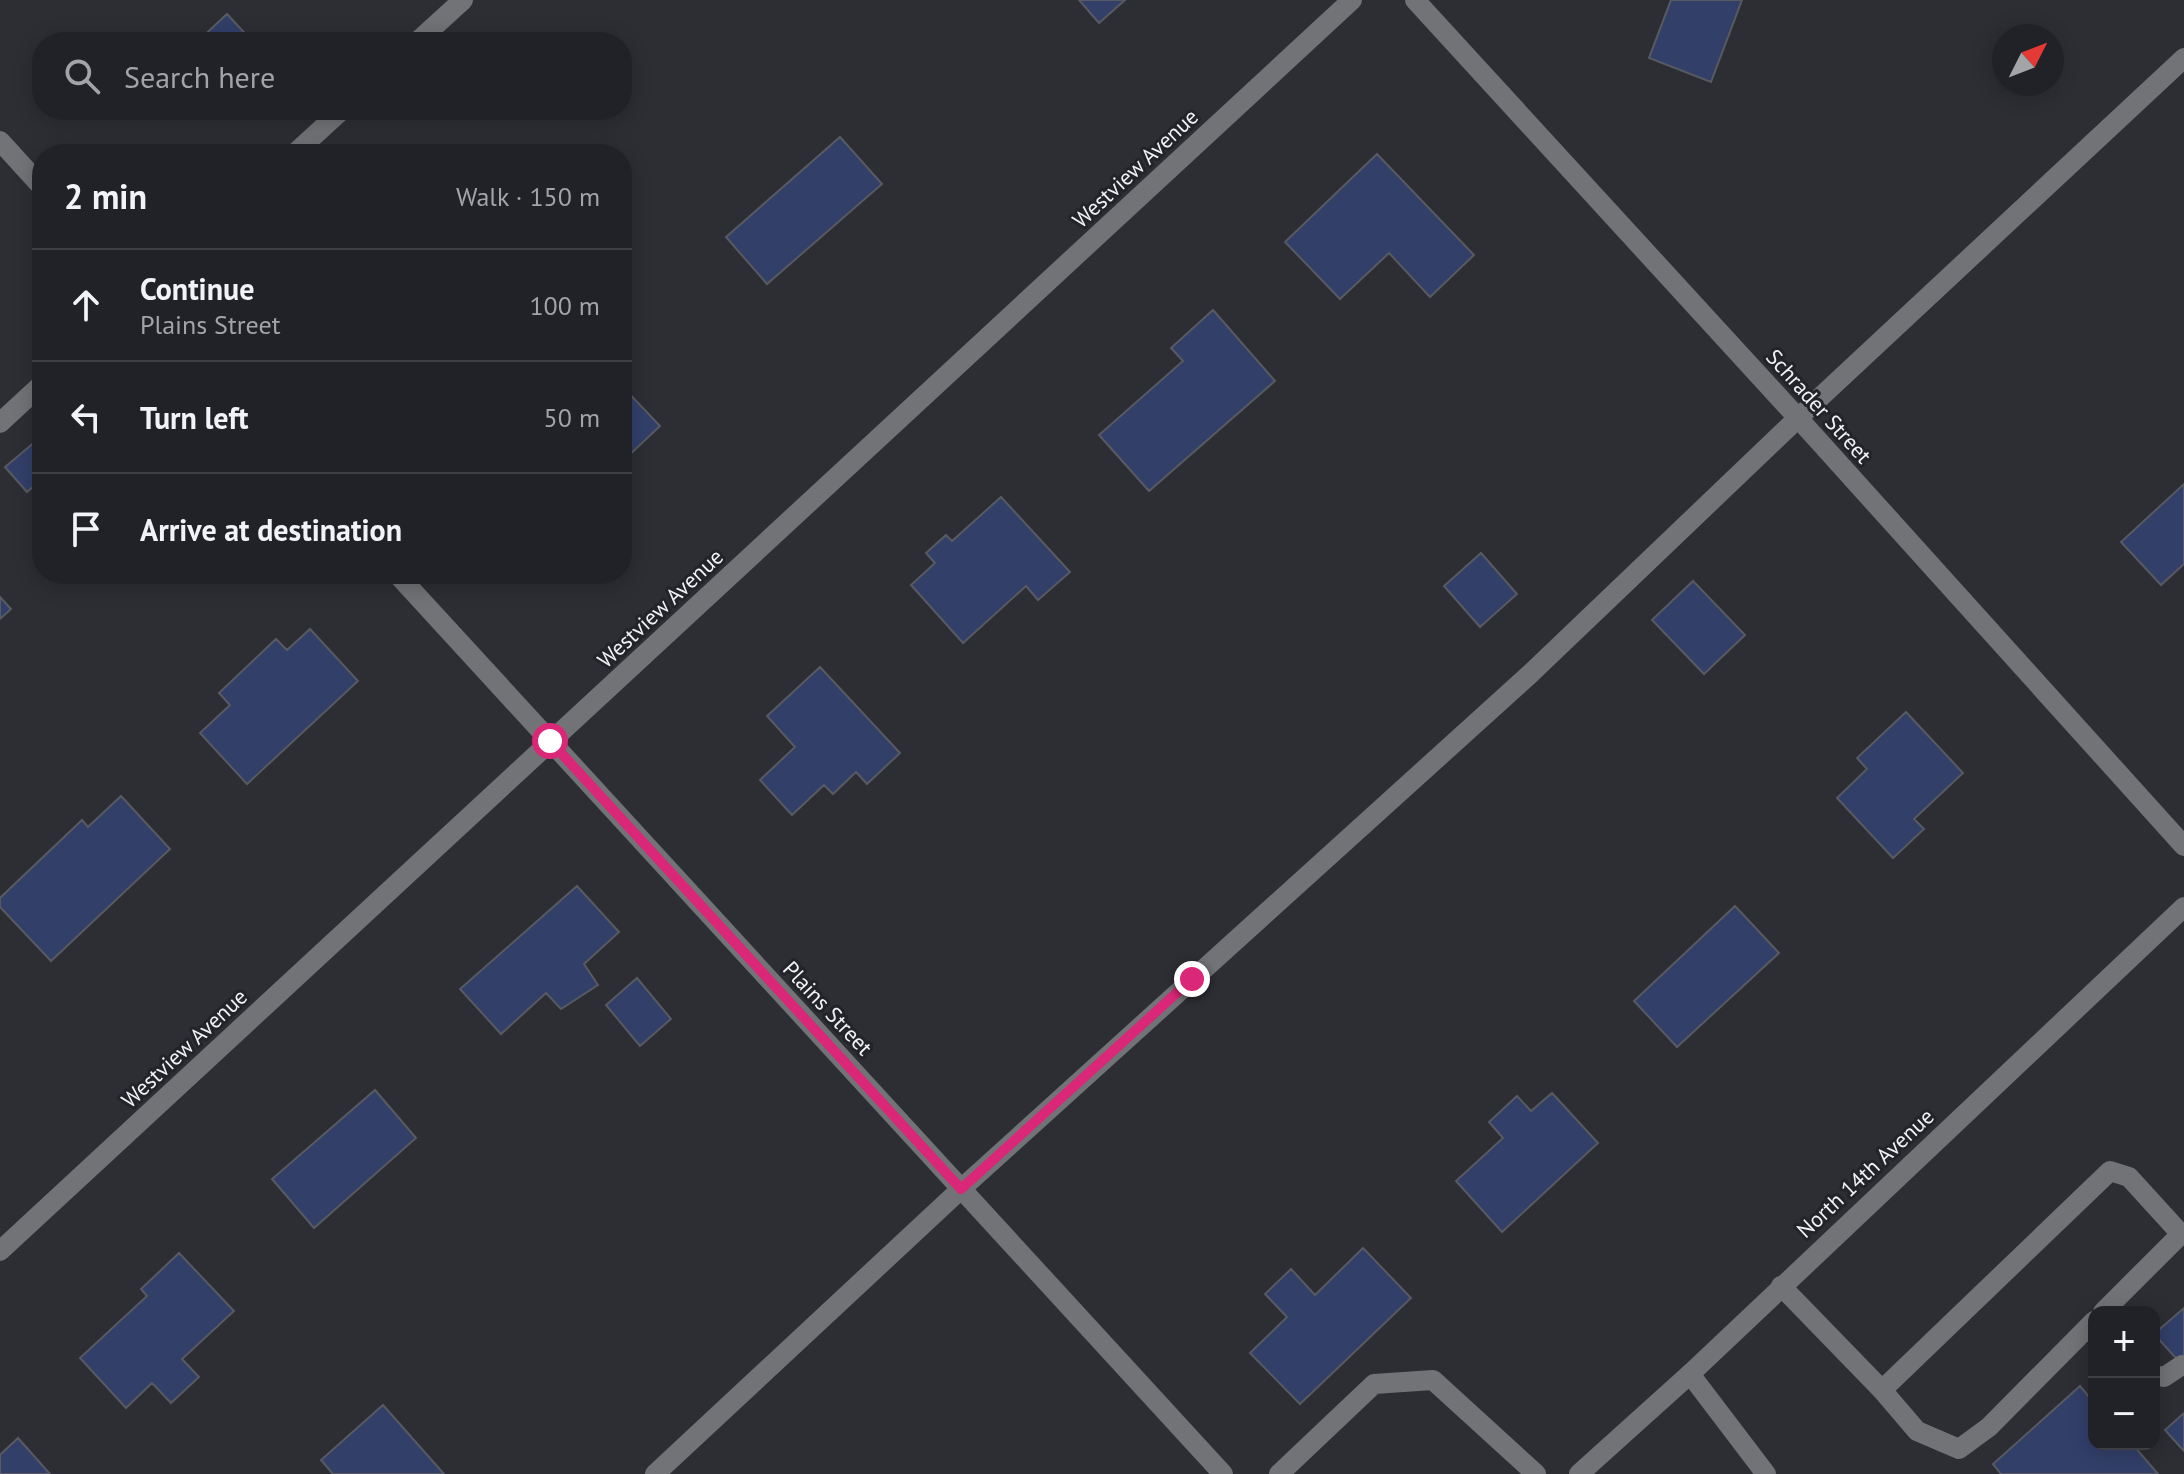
<!DOCTYPE html>
<meta charset="utf-8">
<style>
body{margin:0;font-family:"PT Sans",sans-serif;background:#292a2f;color:#f1f3f6}
.controls{position:absolute;right:24px;bottom:24px;display:grid;overflow:hidden;border-radius:16px;box-shadow:0 4px 20px #0003}
.controls button{width:72px;height:72px;display:grid;place-items:center;padding:0;border:0;border-bottom:2px solid #3e3f44;background:#212227;color:#f1f3f6;font:40px sans-serif}
.compass{position:absolute;left:1992px;top:24px;width:72px;height:72px;border-radius:50%;background:#212227;box-shadow:0 4px 20px #0003;rotate:48deg}
.stop{position:absolute;width:24px;height:24px;margin:-18px;border:6px solid #db2777;border-radius:50%;background:#fff}
.stop.end{background:#db2777;border-color:#fff;box-shadow:0 2px 8px #0008}
.list{margin:0;padding:0;list-style:none}
h2{display:flex;justify-content:space-between;align-items:center;height:104px;margin:0;padding:0 32px;font-size:34px}
h2 small{font-size:26px;font-weight:400;color:#a2a4a7}
.list li{display:grid;grid-template-columns:52px 1fr auto;gap:24px;align-items:center;box-sizing:border-box;height:112px;padding:0 32px;border-top:2px solid #3e3f44}
.list b{display:block;font-size:30px;white-space:nowrap}
.list p{margin:0;font-size:26px;white-space:nowrap;color:#a2a4a7}
.list em{font-size:26px;font-style:normal;color:#a2a4a7}
.icon{flex:none;width:44px;height:44px;fill:none;stroke:currentColor;stroke-width:2;stroke-linecap:round;stroke-linejoin:round}
.map{position:relative;flex:none;width:2184px;height:1474px;overflow:hidden}
.search{position:absolute;background:#212227;box-shadow:0 4px 20px #0003;left:32px;top:32px;width:600px;height:88px;display:flex;align-items:center;gap:20px;box-sizing:border-box;padding:0 28px;border-radius:32px;color:#a2a4a7;font-size:30px}
.panel{position:absolute;background:#212227;box-shadow:0 4px 20px #0003;left:32px;top:144px;width:600px;height:440px;border-radius:32px}
.map>svg:first-child{display:block}
</style>
<div class="map">
<svg width="2184" height="1474" viewBox="0 0 2184 1474">
<rect width="100%" height="100%" fill="#2c2e34"/>
<path fill="#323f69" stroke="#585a61" stroke-width="2" d="M1079,0H1125L1099,23Z
M1671,0H1742L1711,82L1649,58Z
M227,14L253,42H197Z
M840,137L882,184L767,284L726,237Z
M1377,154L1474,255L1430,297L1389,253L1340,299L1285,242Z
M1213,310L1275,381L1149,491L1099,435L1183,361L1171,348Z
M622,386L660,426L622,462Z
M42,436V479L27,492L5,467Z
M2184,484V564L2161,585L2121,542Z
M1001,497L1070,572L1038,600L1026,586L963,643L911,585L935,563L926,553L946,535L952,541Z
M1481,553L1517,594L1480,627L1444,586Z
M1693,581L1745,635L1704,674L1652,620Z
M0,597L11,609L0,619Z
M310,629L358,681L247,784L200,733L230,705L219,693L276,639L287,650Z
M820,667L900,753L867,784L856,772L833,794L824,785L792,815L760,780L795,747L767,716Z
M1906,712L1963,773L1914,819L1924,829L1893,858L1837,798L1867,769L1857,758Z
M121,796L170,849L51,961L0,907V898L82,820L88,827Z
M577,886L619,932L584,964L598,985L561,1009L546,993L501,1034L460,989Z
M1735,906L1779,953L1677,1047L1634,1001Z
M637,978L671,1019L640,1046L606,1005Z
M375,1090L416,1138L314,1228L272,1179Z
M1552,1093L1598,1143L1502,1232L1456,1181L1503,1138L1489,1122L1517,1096L1531,1111Z
M1363,1248L1411,1298L1300,1404L1250,1353L1287,1317L1265,1294L1291,1269L1315,1295Z
M179,1253L234,1311L182,1359L199,1377L171,1403L152,1383L126,1408L80,1358L147,1296L141,1289Z
M2184,1308V1367L2154,1334Z
M2080,1386L2094,1403V1444H2136L2134,1446L2158,1474H2001L1993,1464Z
M383,1405L444,1474H333L321,1460Z
M2184,1413V1451L2165,1430Z
M18,1438L50,1474H0V1455Z"/>
<g fill="none" stroke-linecap="round" stroke-linejoin="round">
<path stroke="#727376" stroke-width="20" d="M417,42L463,0
M294,154L342,110
M0,423L42,384
M1781,1286L1882,1390L1917,1431L1959,1449L1989,1427L2094,1321
M1690,1374L1766,1474
M2154,1375L2164,1377L2182,1365
M1882,1390L2110,1171L2129,1177L2181,1234L2103,1312
M655,1474L961,1189L1529,675L1798,418L2184,58
M1279,1474L1374,1384L1433,1380L1536,1474"/>
<path stroke="#727376" stroke-width="20" d="M1415,0L1798,418L2184,846
M0,141L42,187
M397,574L1223,1474
M0,1251L1352,0"/>
<path stroke="#727376" stroke-width="20" d="M1579,1474L1690,1374L2184,907"/>
</g>
<g fill="none" stroke-linecap="round" stroke-linejoin="round">
<path stroke="#db2777" stroke-width="10" d="M550,741L961,1189L1192,979"/>
</g>
<g text-anchor="middle" stroke-width="6" stroke-linejoin="round" paint-order="stroke">
<g font-size="22" fill="#f1f2f6" stroke="#22242a">
<text transform="translate(1135 168) rotate(-43)" y="8">Westview Avenue</text>
<text transform="translate(1819 406) rotate(48)" y="8">Schrader Street</text>
<text transform="translate(660 608) rotate(-43)" y="8">Westview Avenue</text>
<text transform="translate(828 1008) rotate(47)" y="8">Plains Street</text>
<text transform="translate(184 1048) rotate(-43)" y="8">Westview Avenue</text>
<text transform="translate(1865 1173) rotate(-43)" y="8">North 14th Avenue</text>
</g>
</g>
</svg>
<div class="controls">
<button>+</button>
<button>−</button>
</div>
<svg class="compass" viewBox="-18 -18 36 36"><path d="M0-13l5 13h-10z" fill="#e53935"/><path d="M0 13l5-13h-10z" fill="#a2a4a7"/></svg>
<div class="stop" style="left:550px;top:741px"></div>
<div class="stop end" style="left:1192px;top:979px"></div>
<div class="search"><svg class="icon" aria-label="search" viewBox="0 0 24 24"><circle cx="10" cy="10" r="6"/><path d="M15 15l6 6"/></svg>Search here</div>
<section class="panel">
<h2>2 min<small>Walk · 150 m</small></h2>
<ul class="list">
<li><svg class="icon" aria-label="ahead" viewBox="0 0 24 24"><path d="M12 20V5M6 11l6-6 6 6"/></svg><div><b>Continue</b><p>Plains Street</p></div><em>100 m</em></li>
<li><svg class="icon" aria-label="left" viewBox="0 0 24 24"><path d="M17 20v-9H6M10 6l-5 5 5 5"/></svg><div><b>Turn left</b></div><em>50 m</em></li>
<li><svg class="icon" aria-label="arrive" viewBox="0 0 24 24"><path d="M6 21V4h12l-3 4 3 4H6"/></svg><div><b>Arrive at destination</b></div></li>
</ul>
</section>
</div>
